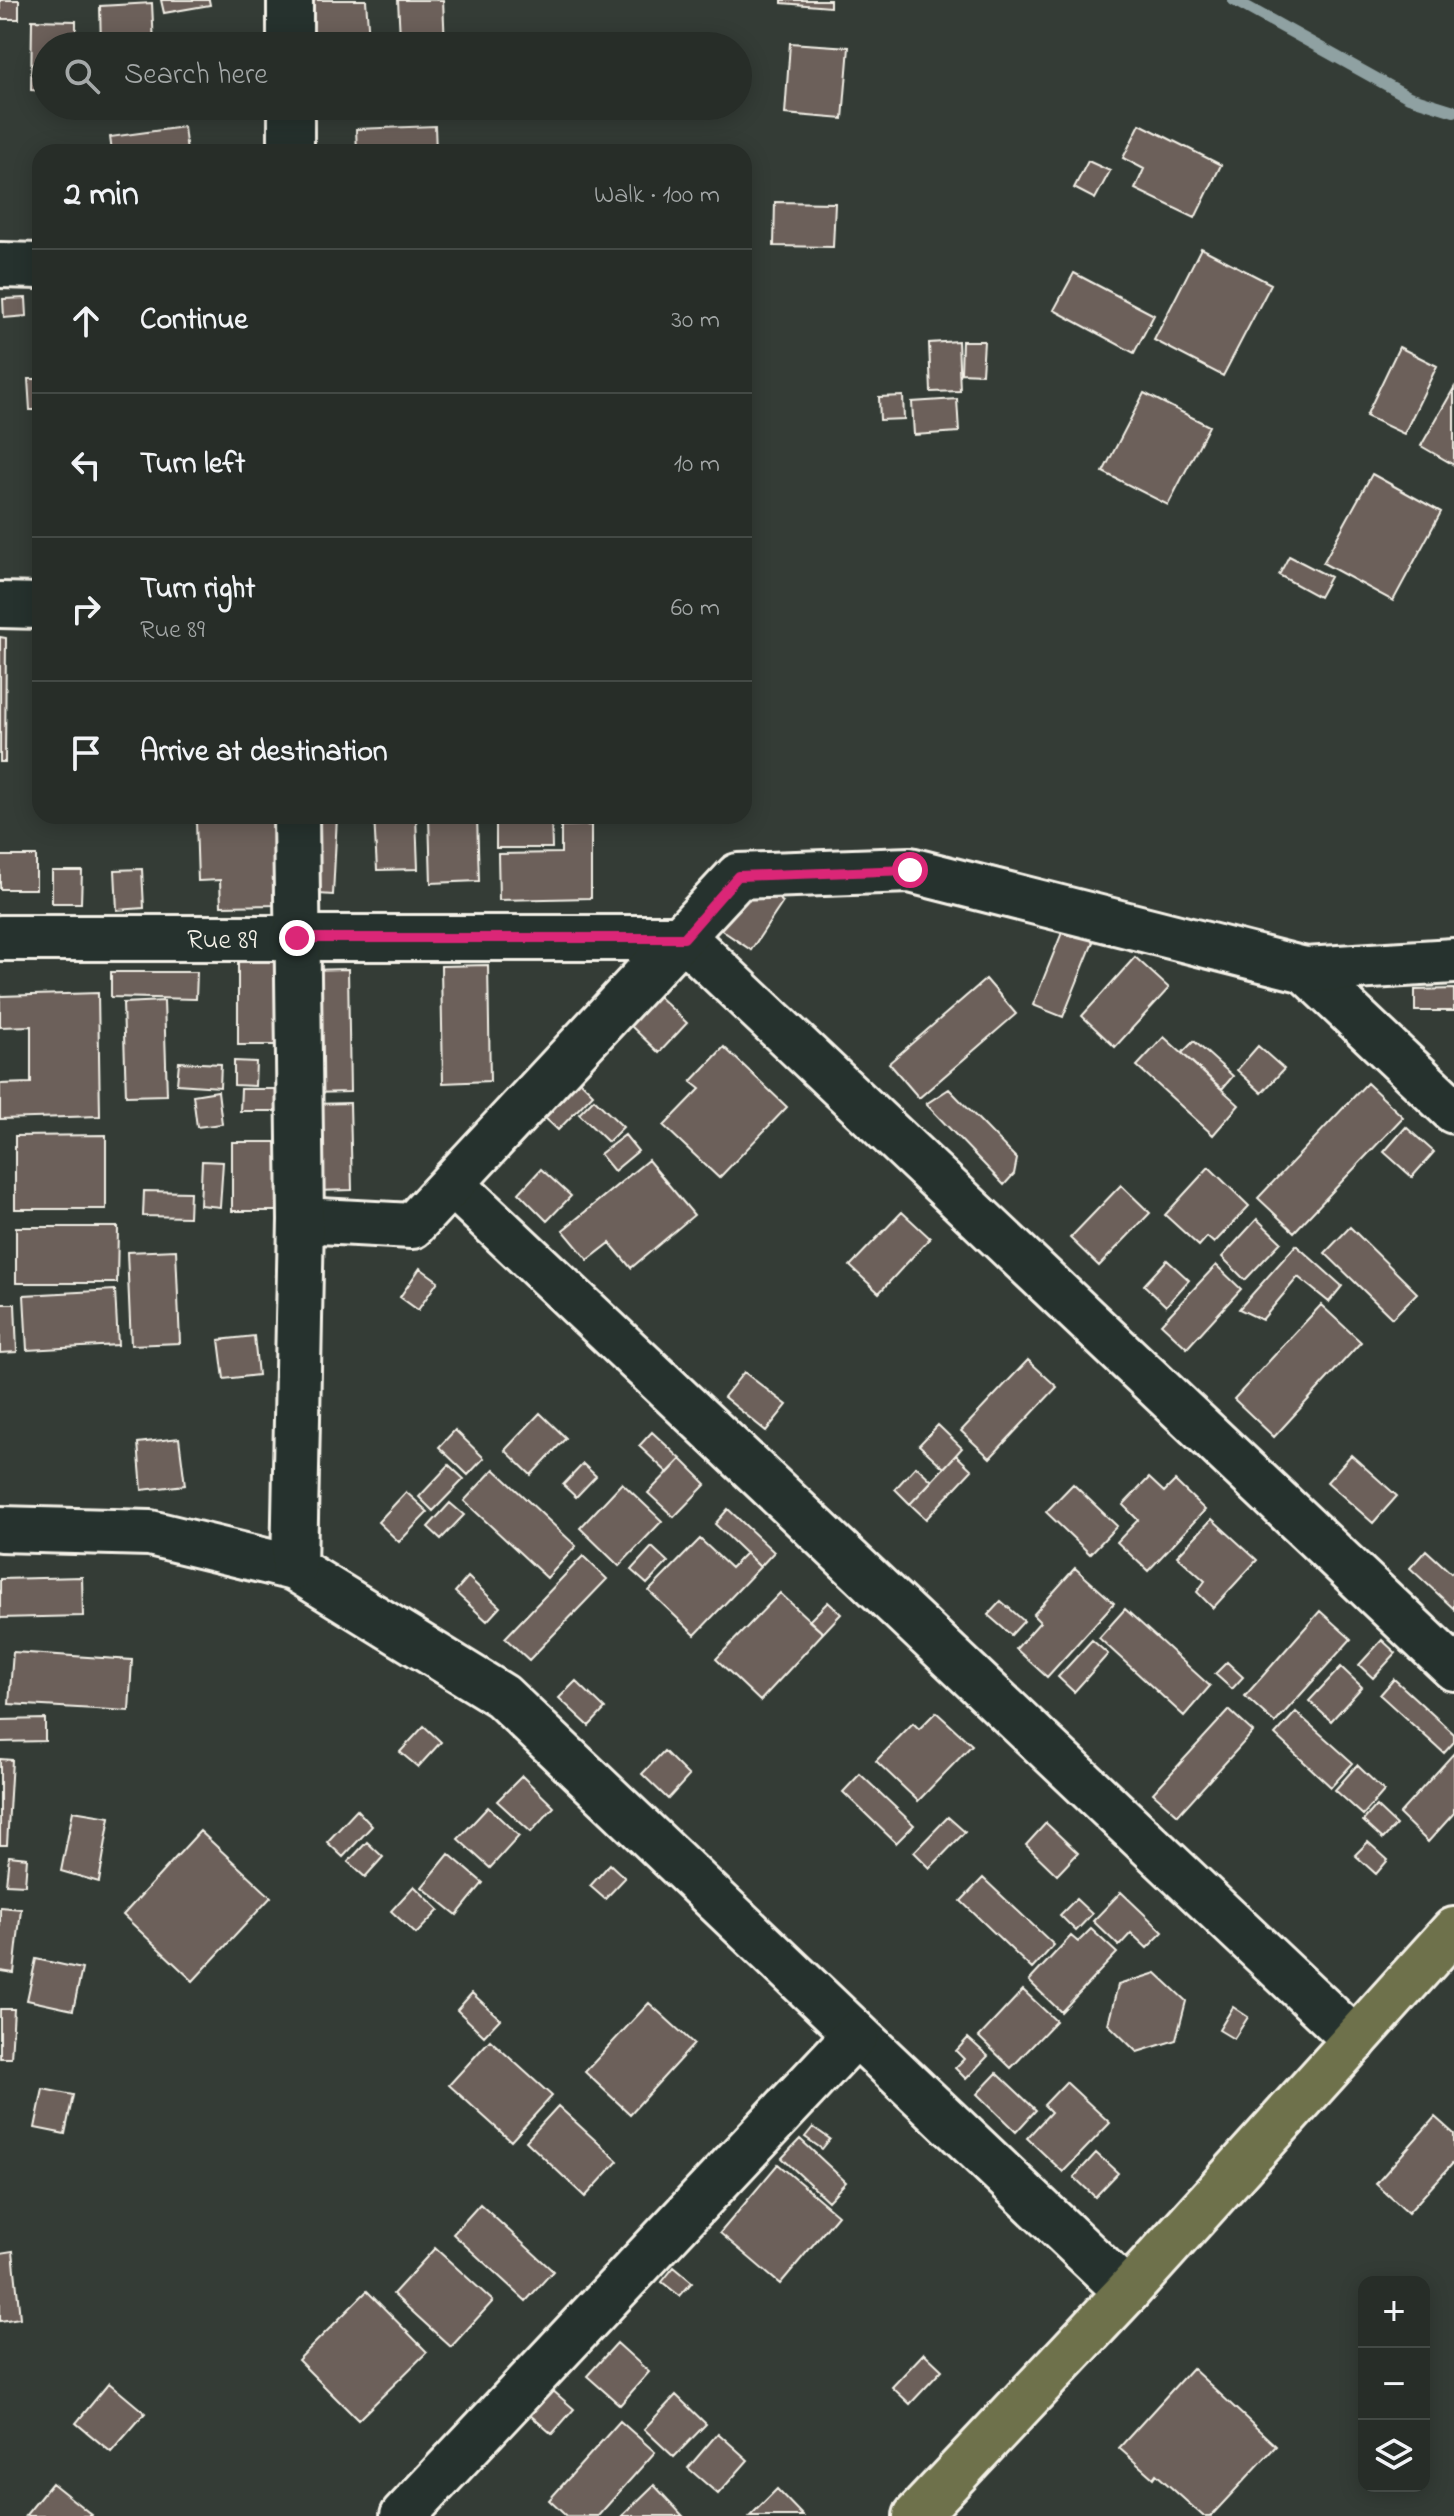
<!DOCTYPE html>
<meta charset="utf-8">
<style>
body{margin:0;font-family:"Indie Flower",sans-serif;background:#333934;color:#f1f3f6}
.controls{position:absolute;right:24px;bottom:24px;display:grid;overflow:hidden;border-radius:16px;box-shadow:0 4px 20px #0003}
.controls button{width:72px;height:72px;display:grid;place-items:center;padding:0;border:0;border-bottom:2px solid #434945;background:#272d28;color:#f1f3f6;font:40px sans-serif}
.stop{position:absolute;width:24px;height:24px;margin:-18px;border:6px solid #db2777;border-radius:50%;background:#fff}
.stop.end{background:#db2777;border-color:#fff;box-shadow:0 2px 8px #0008}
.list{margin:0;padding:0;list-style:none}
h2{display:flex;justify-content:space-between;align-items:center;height:104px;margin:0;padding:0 32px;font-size:34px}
h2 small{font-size:26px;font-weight:400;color:#a4a8a8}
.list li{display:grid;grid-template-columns:52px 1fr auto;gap:24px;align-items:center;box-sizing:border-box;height:144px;padding:0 32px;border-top:2px solid #434945}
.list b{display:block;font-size:30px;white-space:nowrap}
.list p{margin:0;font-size:26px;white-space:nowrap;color:#a4a8a8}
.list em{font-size:26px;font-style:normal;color:#a4a8a8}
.icon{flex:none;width:44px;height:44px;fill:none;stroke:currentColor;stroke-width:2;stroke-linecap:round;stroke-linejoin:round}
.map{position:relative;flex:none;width:1454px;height:2516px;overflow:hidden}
.search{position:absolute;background:#272d28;box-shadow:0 4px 20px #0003;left:32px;top:32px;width:720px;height:88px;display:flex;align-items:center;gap:20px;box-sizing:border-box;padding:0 28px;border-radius:44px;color:#a4a8a8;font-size:30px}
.panel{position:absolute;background:#272d28;box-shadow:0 4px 20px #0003;left:32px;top:144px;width:720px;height:680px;border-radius:24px}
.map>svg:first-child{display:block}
</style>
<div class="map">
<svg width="1454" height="2516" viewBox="0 0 1454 2516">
<rect width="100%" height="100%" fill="#343c36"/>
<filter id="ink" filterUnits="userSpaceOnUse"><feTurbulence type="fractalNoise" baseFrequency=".0125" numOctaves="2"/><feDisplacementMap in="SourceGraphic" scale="16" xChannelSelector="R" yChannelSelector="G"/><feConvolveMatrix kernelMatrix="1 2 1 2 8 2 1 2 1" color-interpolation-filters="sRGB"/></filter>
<g filter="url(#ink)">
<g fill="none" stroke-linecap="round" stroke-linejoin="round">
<path stroke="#8fa1a2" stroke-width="12" d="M1234,0L1409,97L1454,111"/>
</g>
<path fill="#6c605a" stroke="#f4f1e8" stroke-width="2" d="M0,0H19V19H0Z
M161,0H209L210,5L164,13Z
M312,0H366L369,39L400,37L398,0H443L445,46H314Z
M782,0H830V7L782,3Z
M152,3L154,46H101L100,6Z
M32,20L76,21V46H46V91L31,90Z
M790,43L849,47L843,119L785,114Z
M1140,124L1221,165L1195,218L1135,189L1144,169L1123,158Z
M435,126L436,152H357L356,129Z
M184,127L187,152H112L110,137Z
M1088,161L1110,171L1095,199L1074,188Z
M775,202L835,203L833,247L774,246Z
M1201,248L1271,284L1223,376L1154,340Z
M1074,273L1154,315L1134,353L1054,310Z
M26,298L27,316L4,318L3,299Z
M958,341L960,391L931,392L929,343Z
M962,341H984L982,374L961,373Z
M1399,347L1437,366L1404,434L1366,416Z
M28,379H40V410H30Z
M1454,388V465L1421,446Z
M1144,393L1209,426L1168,505L1103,472Z
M903,396L904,419L880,420L879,397Z
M957,399L959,432L914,435L912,402Z
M1372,474L1441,512L1393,601L1323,563Z
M1289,556L1330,577L1319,597L1279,575Z
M0,637L6,638L5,762H0Z
M307,816H337L333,895L303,893Z
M374,816H416L418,869L377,870Z
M429,816H477L479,881L431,883Z
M496,816H551L552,848H496Z
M274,818L277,905L221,906L220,880L198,881L196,821Z
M591,825V898L499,900L498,854L561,853V826Z
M0,856H36V889H0Z
M142,869L144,908L117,910L115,870Z
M52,871H82L81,903H52Z
M749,879L783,902L751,950L717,927Z
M1065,925L1095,937L1063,1017L1033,1005Z
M1135,957L1169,988L1115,1047L1082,1016Z
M238,962H281L280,1045H238Z
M488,965L490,1081L443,1083L441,966Z
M348,969L350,1092L310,1093L308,970Z
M111,972H197L196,999L111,997Z
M986,979L1016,1014L919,1098L889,1063Z
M1454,989V1011H1415V990Z
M98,993L100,1116L0,1119V1084L31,1083V1026L0,1027V996Z
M657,995L687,1023L659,1053L629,1024Z
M164,1001L167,1095L126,1096L123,1003Z
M1164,1037L1239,1105L1213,1135L1137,1066Z
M1194,1041L1233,1076L1222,1089L1182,1053Z
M1258,1046L1284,1069L1262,1093L1237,1070Z
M724,1047L787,1107L719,1178L664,1126L700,1089L691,1082Z
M234,1061L256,1062L255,1086L234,1085Z
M179,1062L221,1064L220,1087L177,1084Z
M578,1079L593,1094L558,1130L543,1116Z
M1367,1083L1403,1117L1294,1232L1258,1198Z
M241,1089H282V1111H240Z
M949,1089L1017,1159L1014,1174L1004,1185L926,1104Z
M218,1091L222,1124L197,1127L193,1095Z
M594,1099L623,1127L608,1142L579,1114Z
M350,1103L352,1190L315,1191L314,1104Z
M1406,1127L1434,1152L1412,1177L1384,1152Z
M106,1135V1209H15V1136Z
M625,1135L638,1151L614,1171L600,1154Z
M232,1142H278V1211H232Z
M648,1160L694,1215L631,1268L610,1243L588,1260L563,1230Z
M202,1161L223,1162L220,1207L200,1205Z
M1209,1167L1249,1206L1214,1243L1207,1237L1199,1246L1165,1215Z
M541,1169L571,1196L547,1221L519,1193Z
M1121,1185L1150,1213L1099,1266L1070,1238Z
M144,1191L190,1192L189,1217L143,1216Z
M902,1212L930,1238L879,1293L850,1266Z
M1257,1219L1281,1242L1245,1280L1222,1257Z
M16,1227H118L117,1283H16Z
M1350,1227L1417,1293L1392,1318L1325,1253Z
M1296,1245L1342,1286L1329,1302L1298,1277L1262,1320L1239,1309Z
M176,1250L180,1343L131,1345L127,1252Z
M1167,1260L1189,1280L1166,1306L1144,1285Z
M1216,1265L1241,1289L1187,1348L1161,1324Z
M420,1268L438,1281L418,1310L400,1297Z
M115,1290L118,1345L27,1350L24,1295Z
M0,1304H15L17,1352L0,1353Z
M1321,1305L1361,1342L1274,1437L1234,1399Z
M254,1336L258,1375L224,1379L219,1340Z
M1028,1360L1057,1387L990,1458L961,1431Z
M744,1372L787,1405L766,1431L724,1397Z
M540,1413L566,1438L531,1475L505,1450Z
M938,1425L962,1448L944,1468L919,1445Z
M455,1430L484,1458L468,1475L439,1447Z
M652,1432L681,1459L668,1473L639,1446Z
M179,1438L185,1485L142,1490L138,1443Z
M956,1455L972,1470L926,1519L910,1504Z
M1351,1455L1397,1496L1373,1523L1327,1482Z
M681,1459L706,1484L674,1517L648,1493Z
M583,1464L596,1476L576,1497L563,1485Z
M449,1465L464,1479L433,1511L419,1497Z
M916,1466L932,1481L910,1504L895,1489Z
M494,1469L576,1546L547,1578L464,1501Z
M1149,1478L1164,1492L1175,1481L1205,1510L1148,1571L1117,1542L1138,1520L1123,1505Z
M622,1483L662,1521L619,1566L580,1528Z
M1073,1484L1117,1526L1090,1554L1046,1512Z
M406,1492L428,1512L399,1542L378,1522Z
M450,1503L464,1515L441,1539L428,1527Z
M728,1509L774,1552L760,1567L715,1524Z
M1212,1519L1257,1560L1213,1608L1197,1592L1205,1581L1177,1556Z
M700,1539L731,1568L746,1553L760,1567L695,1635L649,1591Z
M652,1547L668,1562L647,1584L631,1570Z
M1426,1550L1451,1573L1454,1570V1609L1410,1568Z
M583,1556L607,1579L529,1660L505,1638Z
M1075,1568L1114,1603L1047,1677L1016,1649L1040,1622L1033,1615Z
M82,1577L83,1616L0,1618V1579Z
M468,1577L500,1607L487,1621L455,1592Z
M780,1593L823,1633L760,1701L716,1659Z
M1001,1601L1024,1621L1011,1635L988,1615Z
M828,1602L841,1614L823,1633L809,1621Z
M1125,1609L1210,1686L1184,1716L1099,1638Z
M1320,1611L1351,1639L1275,1723L1245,1696Z
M1092,1640L1108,1654L1074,1692L1058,1677Z
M1382,1640L1396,1653L1373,1678L1359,1665Z
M13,1652L132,1660L129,1711L9,1704Z
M1227,1662L1243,1677L1232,1689L1215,1674Z
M1341,1667L1362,1687L1331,1721L1309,1701Z
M1394,1679L1454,1734V1742L1444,1753L1380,1695Z
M576,1681L605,1709L589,1726L559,1698Z
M1229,1710L1253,1732L1178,1815L1153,1793Z
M936,1712L972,1745L918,1801L876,1761L913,1723L919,1729Z
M1296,1712L1353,1763L1331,1787L1275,1735Z
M45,1719V1741L0,1742V1720Z
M424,1726L441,1742L418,1767L400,1752Z
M664,1751L689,1776L668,1799L642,1774Z
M1454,1753V1813L1428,1842L1399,1814Z
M0,1759L12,1760L7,1845H0Z
M1357,1765L1384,1791L1363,1815L1335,1790Z
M860,1774L914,1825L896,1843L843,1792Z
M522,1776L554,1807L531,1832L497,1801Z
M1376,1806L1396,1825L1383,1839L1363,1821Z
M488,1807L519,1836L490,1868L458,1839Z
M357,1810L372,1826L343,1857L327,1842Z
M73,1811L110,1817L99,1882L61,1871Z
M948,1817L965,1832L930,1868L914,1852Z
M1046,1823L1078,1853L1057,1875L1026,1845Z
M200,1831L271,1897L193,1981L123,1915Z
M367,1842L383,1857L365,1877L348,1862Z
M1368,1842L1388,1860L1376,1874L1355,1855Z
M449,1854L483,1883L457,1915L422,1887Z
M9,1856L27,1858L25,1885L6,1884Z
M610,1864L625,1878L605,1899L590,1886Z
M983,1878L1054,1945L1032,1969L961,1901Z
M414,1886L439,1910L416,1934L391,1911Z
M1121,1892L1163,1932L1147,1948L1131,1933L1119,1946L1093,1921Z
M1076,1899L1092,1914L1076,1931L1060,1915Z
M0,1907L21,1909L14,1973L0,1971Z
M1091,1929L1117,1953L1061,2012L1029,1981L1071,1936L1078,1942Z
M36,1959L82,1969L73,2010L27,2000Z
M1156,1973L1186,2001L1176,2040L1137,2052L1108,2024L1118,1985Z
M1023,1990L1056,2021L1011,2068L979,2037Z
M472,1993L500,2019L484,2036L457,2010Z
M649,2003L694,2044L630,2114L585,2072Z
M1233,2007L1248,2017L1234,2039L1219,2030Z
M0,2009H14L11,2058H0Z
M968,2038L988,2056L966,2079L955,2068L964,2059L956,2051Z
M490,2040L552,2096L511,2141L449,2085Z
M997,2073L1036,2110L1016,2132L977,2094Z
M1066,2082L1110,2123L1063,2172L1027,2138L1051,2112L1044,2105Z
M43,2089L73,2095L65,2134L35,2128Z
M558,2106L618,2161L585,2197L526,2141Z
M1435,2117L1454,2134V2162L1408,2213L1376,2184Z
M813,2127L830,2139L822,2149L805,2137Z
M800,2139L846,2182L828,2201L782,2158Z
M1096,2153L1118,2173L1095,2197L1074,2177Z
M778,2164L838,2215L780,2284L720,2233Z
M480,2204L553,2271L526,2301L453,2234Z
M435,2248L493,2301L451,2347L393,2294Z
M13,2251L20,2318L0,2321V2253Z
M674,2267L692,2282L680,2296L662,2282Z
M367,2291L427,2352L358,2420L298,2360Z
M617,2343L649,2372L620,2405L587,2376Z
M924,2353L942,2370L910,2404L892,2387Z
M1192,2368L1276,2446L1211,2516H1203L1156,2474L1153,2478L1119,2448Z
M109,2383L145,2413L111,2452L76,2423Z
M551,2389L574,2409L552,2434L529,2414Z
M676,2395L706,2424L674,2457L644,2429Z
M620,2421L655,2452L598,2516H566L549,2500Z
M718,2433L748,2460L718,2494L688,2468Z
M52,2483L92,2515L91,2516H25Z
M654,2485L683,2516H622Z
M777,2489L803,2516H750Z"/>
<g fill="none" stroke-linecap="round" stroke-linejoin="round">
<g stroke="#f4f1e8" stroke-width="50">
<g id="minor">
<path d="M290,0V46"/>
<path d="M291,106V152"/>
<path d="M0,265L40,266"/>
<path d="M0,605L40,606"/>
<path id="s1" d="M0,938H684"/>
<path d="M684,938L1454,1668"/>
<path d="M1305,970L1454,1111"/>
<path d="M452,1184L1355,2040"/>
<path d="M301,1220L412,1226L738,876L910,870L1305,970L1454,961"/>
<path d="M0,1529L150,1533L294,1568L502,1696L1127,2292"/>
<path d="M294,1568L301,1220L296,816"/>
<path d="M403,2516L856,2034"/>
</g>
</g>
<g stroke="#f4f1e8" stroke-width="50">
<path id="major" d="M916,2516L1127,2292L1454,1930"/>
</g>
<use href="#minor" stroke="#26332d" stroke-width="44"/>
<use href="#major" stroke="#6e714b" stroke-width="44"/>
</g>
</g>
<g fill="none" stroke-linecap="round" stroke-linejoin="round" filter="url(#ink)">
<path stroke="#db2777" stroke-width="10" d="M297,938H684L738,876L910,870"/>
</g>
<g text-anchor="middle" stroke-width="8" stroke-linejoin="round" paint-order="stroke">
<g font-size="28" fill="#f4f1e8" stroke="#26332d">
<text dy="10" stroke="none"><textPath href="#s1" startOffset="222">Rue 89</textPath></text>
</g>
</g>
</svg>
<div class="controls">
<button>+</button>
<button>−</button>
<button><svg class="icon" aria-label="layers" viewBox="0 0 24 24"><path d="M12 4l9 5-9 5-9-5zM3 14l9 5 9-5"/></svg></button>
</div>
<div class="stop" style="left:910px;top:870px"></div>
<div class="stop end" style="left:297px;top:938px"></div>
<div class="search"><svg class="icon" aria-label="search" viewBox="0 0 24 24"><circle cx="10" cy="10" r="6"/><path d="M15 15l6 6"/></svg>Search here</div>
<section class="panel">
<h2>2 min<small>Walk · 100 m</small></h2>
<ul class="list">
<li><svg class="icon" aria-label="ahead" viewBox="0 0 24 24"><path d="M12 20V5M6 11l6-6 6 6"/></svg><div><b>Continue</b></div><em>30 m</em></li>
<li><svg class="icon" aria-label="left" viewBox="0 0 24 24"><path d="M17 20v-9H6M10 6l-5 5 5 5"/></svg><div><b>Turn left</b></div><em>10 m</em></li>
<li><svg class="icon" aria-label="right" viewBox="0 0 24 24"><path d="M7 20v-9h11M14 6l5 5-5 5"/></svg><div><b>Turn right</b><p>Rue 89</p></div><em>60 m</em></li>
<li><svg class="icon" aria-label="arrive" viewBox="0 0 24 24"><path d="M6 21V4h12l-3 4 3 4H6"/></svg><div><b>Arrive at destination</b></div></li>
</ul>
</section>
</div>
